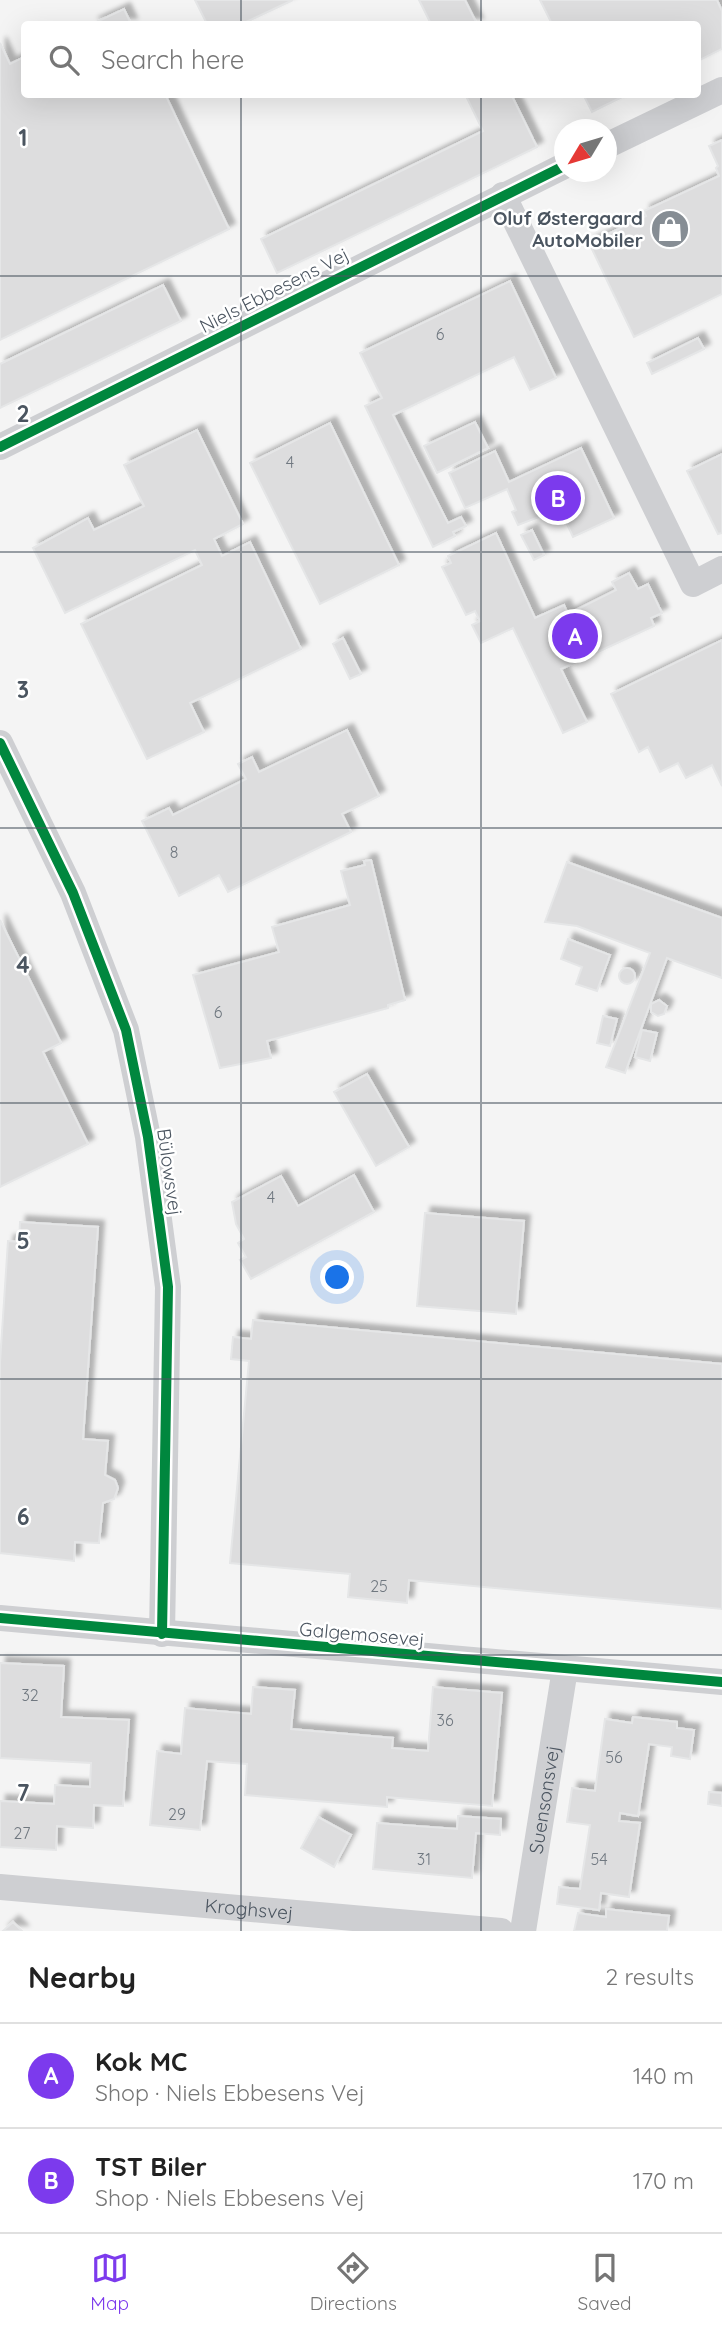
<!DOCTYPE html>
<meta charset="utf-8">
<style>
body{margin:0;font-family:Quicksand,sans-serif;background:#f2f2f2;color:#222}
.compass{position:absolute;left:554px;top:119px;width:63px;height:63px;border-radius:50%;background:#fff;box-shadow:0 7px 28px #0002;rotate:232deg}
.you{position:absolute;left:338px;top:1278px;width:24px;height:24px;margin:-18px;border:5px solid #fff;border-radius:50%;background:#1a73e8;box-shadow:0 0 0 10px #1a73e833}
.badge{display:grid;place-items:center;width:46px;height:46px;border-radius:50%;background:#7c3aed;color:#fff;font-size:23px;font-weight:700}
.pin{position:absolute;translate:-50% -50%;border:4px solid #fff;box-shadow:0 2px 7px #0006}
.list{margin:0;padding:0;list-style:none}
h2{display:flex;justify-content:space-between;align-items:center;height:91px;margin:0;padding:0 28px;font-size:30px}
h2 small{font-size:23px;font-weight:400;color:#767676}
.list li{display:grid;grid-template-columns:46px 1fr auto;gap:21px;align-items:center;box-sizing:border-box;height:105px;padding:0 28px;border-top:2px solid #e0e0e0}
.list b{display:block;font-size:26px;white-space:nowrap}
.list p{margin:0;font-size:23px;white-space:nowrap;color:#767676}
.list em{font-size:23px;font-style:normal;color:#767676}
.icon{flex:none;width:38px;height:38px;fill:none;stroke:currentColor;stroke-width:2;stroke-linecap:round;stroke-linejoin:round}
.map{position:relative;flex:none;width:722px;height:1931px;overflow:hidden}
.search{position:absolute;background:#fff;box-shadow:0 7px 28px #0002;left:21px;right:21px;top:21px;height:77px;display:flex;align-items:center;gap:18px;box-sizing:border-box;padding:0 24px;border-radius:7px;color:#767676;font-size:26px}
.sheet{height:301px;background:#fff}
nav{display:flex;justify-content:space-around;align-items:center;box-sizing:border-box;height:98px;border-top:2px solid #e0e0e0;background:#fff;font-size:19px;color:#767676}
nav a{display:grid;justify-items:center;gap:4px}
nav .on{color:#7c3aed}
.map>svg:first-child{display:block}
</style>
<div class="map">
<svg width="722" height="1931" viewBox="0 0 722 1931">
<defs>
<filter id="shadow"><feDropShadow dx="6" dy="-6" stdDeviation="2" flood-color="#0004"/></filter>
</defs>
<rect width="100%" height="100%" fill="#f4f4f4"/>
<path fill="#ddddde" stroke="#e5e6e7" stroke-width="2" filter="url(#shadow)" d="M195,0H293L242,24H207Z
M419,0H465L477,24H431Z
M540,0H717L722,11V49L698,61V24H552Z
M124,9L131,24H92Z
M0,43L10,64L24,57V94H165L229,229L0,340Z
M465,94H511L537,147L277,273L261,239L483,131Z
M583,94H628L592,112Z
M722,140V294L634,337L589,243L646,216L644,211L719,176L716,168L718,166L709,146Z
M510,281L556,378L530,390L514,357L393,415L448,523L461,517L466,526L453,532L455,536L433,547L365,406L382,398L360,353Z
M163,285L181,321L0,408V364Z
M698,338L704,349L652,374L647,363Z
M475,422L488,448L437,473L424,446Z
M330,423L399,565L320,604L250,463Z
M197,430L243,524L214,539L222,556L250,542L301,649L190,703L204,732L147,759L81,624L202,565L195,550L65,613L33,548L88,518L94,530L144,506L124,465Z
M581,448L614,518L573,537L560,509L518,525L512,512L516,510L507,489L465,508L449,473L495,451L509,482Z
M722,454V533L718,534L687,471Z
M532,530L544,555L534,560L521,535Z
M496,533L535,618L564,605L568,614L616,590L612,582L629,573L638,589L648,584L662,613L651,618L654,626L561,669L587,722L563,733L513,628L481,643L472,625L480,621L475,611L466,615L442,567L451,563L448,556Z
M343,638L361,674L350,679L333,644Z
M722,640V786L712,765L686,778L678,763L660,772L648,747L639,752L611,694Z
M347,730L379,796L342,814L351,832L228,892L219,875L179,896L142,821L169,808L173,815L246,779L238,764L252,757L259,772Z
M371,860L405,1000L388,1005V1008L267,1041L271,1058L220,1068L193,975L279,952L272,927L350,905L341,871L365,865L364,861Z
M567,862L722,918V978L667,958L625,1073L606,1067L650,953L577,926L545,922Z
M0,920L61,1043L43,1052L88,1144L0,1187Z
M568,939L610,955L597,991L576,984L582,967L561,959Z
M619 976a8 8 0 1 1 16 0a8 8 0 1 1-16 0Z
M659,1000L667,1006L664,1014L658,1016L651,1012V1004Z
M603,1016L617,1019L610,1046L597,1043Z
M642,1030L657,1033L650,1061L635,1057Z
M367,1074L409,1147L376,1166L334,1092Z
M354,1175L374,1212L251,1279L240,1260L246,1257L238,1243L244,1239L236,1224L232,1202L281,1176L298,1206Z
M425,1213L524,1221L516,1314L417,1306Z
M20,1222L98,1227L83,1439L108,1441L105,1475L115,1480L118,1488L114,1499L103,1503L99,1543L75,1542L74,1561L0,1553V1362L8,1241L19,1242Z
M253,1320L722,1364V1609L409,1580L407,1603L348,1597L350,1574L230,1563L249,1361L231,1359L233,1337L251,1339Z
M0,1663L64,1666L61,1717L129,1720L123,1806L94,1805L93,1828L57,1826L56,1850L0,1847V1801L54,1804L55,1785L90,1787L91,1763L0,1758Z
M253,1687L295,1690L291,1729L393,1738L392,1748L428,1751L433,1687L502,1693L492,1806L387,1797V1807L245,1795L247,1764L207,1761L200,1830L150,1825L157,1751L181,1754L185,1708L251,1714Z
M633,1717L677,1722V1728L694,1730L690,1759L671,1756L672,1747L649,1744L638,1816L620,1813L619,1821L640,1823L629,1897L601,1893L599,1910L557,1904L559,1887L580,1889L590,1825L567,1822L572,1788L595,1791L605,1719L632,1723Z
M709,1792L722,1793V1806L708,1804Z
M458,1816L501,1819L500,1835L476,1833L472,1878L373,1869L377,1823L457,1829Z
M318,1817L351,1835L334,1867L301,1848Z
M606,1909L669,1916L667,1931H574L578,1913L606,1917Z
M13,1922L22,1931H3Z"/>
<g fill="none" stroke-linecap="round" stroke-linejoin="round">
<g stroke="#cecfd2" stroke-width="26">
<path d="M606,146L722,90"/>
<path d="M503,195L693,584L722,569"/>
<path d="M0,447L564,166"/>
<path d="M0,743L73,893L126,1030L148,1137L168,1287L162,1634"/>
<path d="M0,1618L722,1682"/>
<path id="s1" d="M0,1887L501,1931"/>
<path id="s2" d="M523,1931L565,1669"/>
</g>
<g stroke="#fff" stroke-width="15">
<path id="cycleway" d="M0,447L564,166
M0,743L73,893L126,1030L148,1137L168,1287L162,1634
M0,1618L722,1682"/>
</g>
<use href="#cycleway" stroke="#00873e" stroke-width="10"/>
</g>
<path fill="none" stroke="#4b5560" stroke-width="2" stroke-opacity="0.55" d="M241,0V24M481,0V24M241,94V1931M481,94V1931M0,276H722M0,552H722M0,828H722M0,1103H722M0,1379H722M0,1655H722"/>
<defs>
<g id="shop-disc" transform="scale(2.0125)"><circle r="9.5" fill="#868d94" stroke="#fff"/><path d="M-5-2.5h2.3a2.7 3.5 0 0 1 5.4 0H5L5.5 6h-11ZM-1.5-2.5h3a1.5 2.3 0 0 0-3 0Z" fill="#fff"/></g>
</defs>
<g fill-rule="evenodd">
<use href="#shop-disc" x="670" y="229"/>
</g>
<g text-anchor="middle" stroke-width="5" stroke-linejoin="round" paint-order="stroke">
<g font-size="16" fill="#707880">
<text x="440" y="340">6</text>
<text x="290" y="468">4</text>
<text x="174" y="858">8</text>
<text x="218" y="1018">6</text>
<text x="271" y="1203">4</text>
<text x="379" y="1592">25</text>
<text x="30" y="1701">32</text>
<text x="445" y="1726">36</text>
<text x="614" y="1763">56</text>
<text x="177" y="1820">29</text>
<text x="22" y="1839">27</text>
<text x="424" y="1865">31</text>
<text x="599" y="1865">54</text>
</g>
<g font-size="19" font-weight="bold" fill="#4b5560" stroke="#fff" text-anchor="end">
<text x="643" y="225">Oluf Østergaard<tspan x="643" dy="22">AutoMobiler</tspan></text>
</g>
<g font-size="19" fill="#4b5560" stroke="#fff">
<text transform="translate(274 290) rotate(-27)" y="7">Niels Ebbesens Vej</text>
<text transform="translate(170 1172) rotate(82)" y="7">Bülowsvej</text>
<text transform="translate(362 1634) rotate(5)" y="7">Galgemosevej</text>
<text dy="7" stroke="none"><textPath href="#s2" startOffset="133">Suensonsvej</textPath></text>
<text dy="7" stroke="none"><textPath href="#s1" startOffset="250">Kroghsvej</textPath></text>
</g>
</g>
<g font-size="23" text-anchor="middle" font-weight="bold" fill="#4b5560" stroke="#fff" stroke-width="5" stroke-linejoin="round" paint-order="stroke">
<text x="23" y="146">1</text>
<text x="23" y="422">2</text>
<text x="23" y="698">3</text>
<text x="23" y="973">4</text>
<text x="23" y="1249">5</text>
<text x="23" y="1525">6</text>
<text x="23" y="1801">7</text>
</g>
</svg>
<svg class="compass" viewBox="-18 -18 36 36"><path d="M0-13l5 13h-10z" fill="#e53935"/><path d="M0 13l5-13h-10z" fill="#767676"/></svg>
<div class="you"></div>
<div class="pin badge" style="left:575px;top:636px">A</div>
<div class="pin badge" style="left:558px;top:498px">B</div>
<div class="search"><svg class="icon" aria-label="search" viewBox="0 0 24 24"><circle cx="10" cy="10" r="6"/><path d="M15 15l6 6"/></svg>Search here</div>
</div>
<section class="sheet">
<h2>Nearby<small>2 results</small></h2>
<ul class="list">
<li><span class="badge">A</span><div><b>Kok MC</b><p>Shop · Niels Ebbesens Vej</p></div><em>140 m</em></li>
<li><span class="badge">B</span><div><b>TST Biler</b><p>Shop · Niels Ebbesens Vej</p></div><em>170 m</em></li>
</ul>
</section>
<nav>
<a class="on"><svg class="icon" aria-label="map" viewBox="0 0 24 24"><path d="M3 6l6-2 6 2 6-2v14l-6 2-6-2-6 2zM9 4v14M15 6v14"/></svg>Map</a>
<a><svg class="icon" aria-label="directions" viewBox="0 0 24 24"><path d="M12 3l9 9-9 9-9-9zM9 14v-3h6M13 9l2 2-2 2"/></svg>Directions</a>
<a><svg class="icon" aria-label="saved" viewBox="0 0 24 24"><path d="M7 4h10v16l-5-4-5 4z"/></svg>Saved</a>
</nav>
